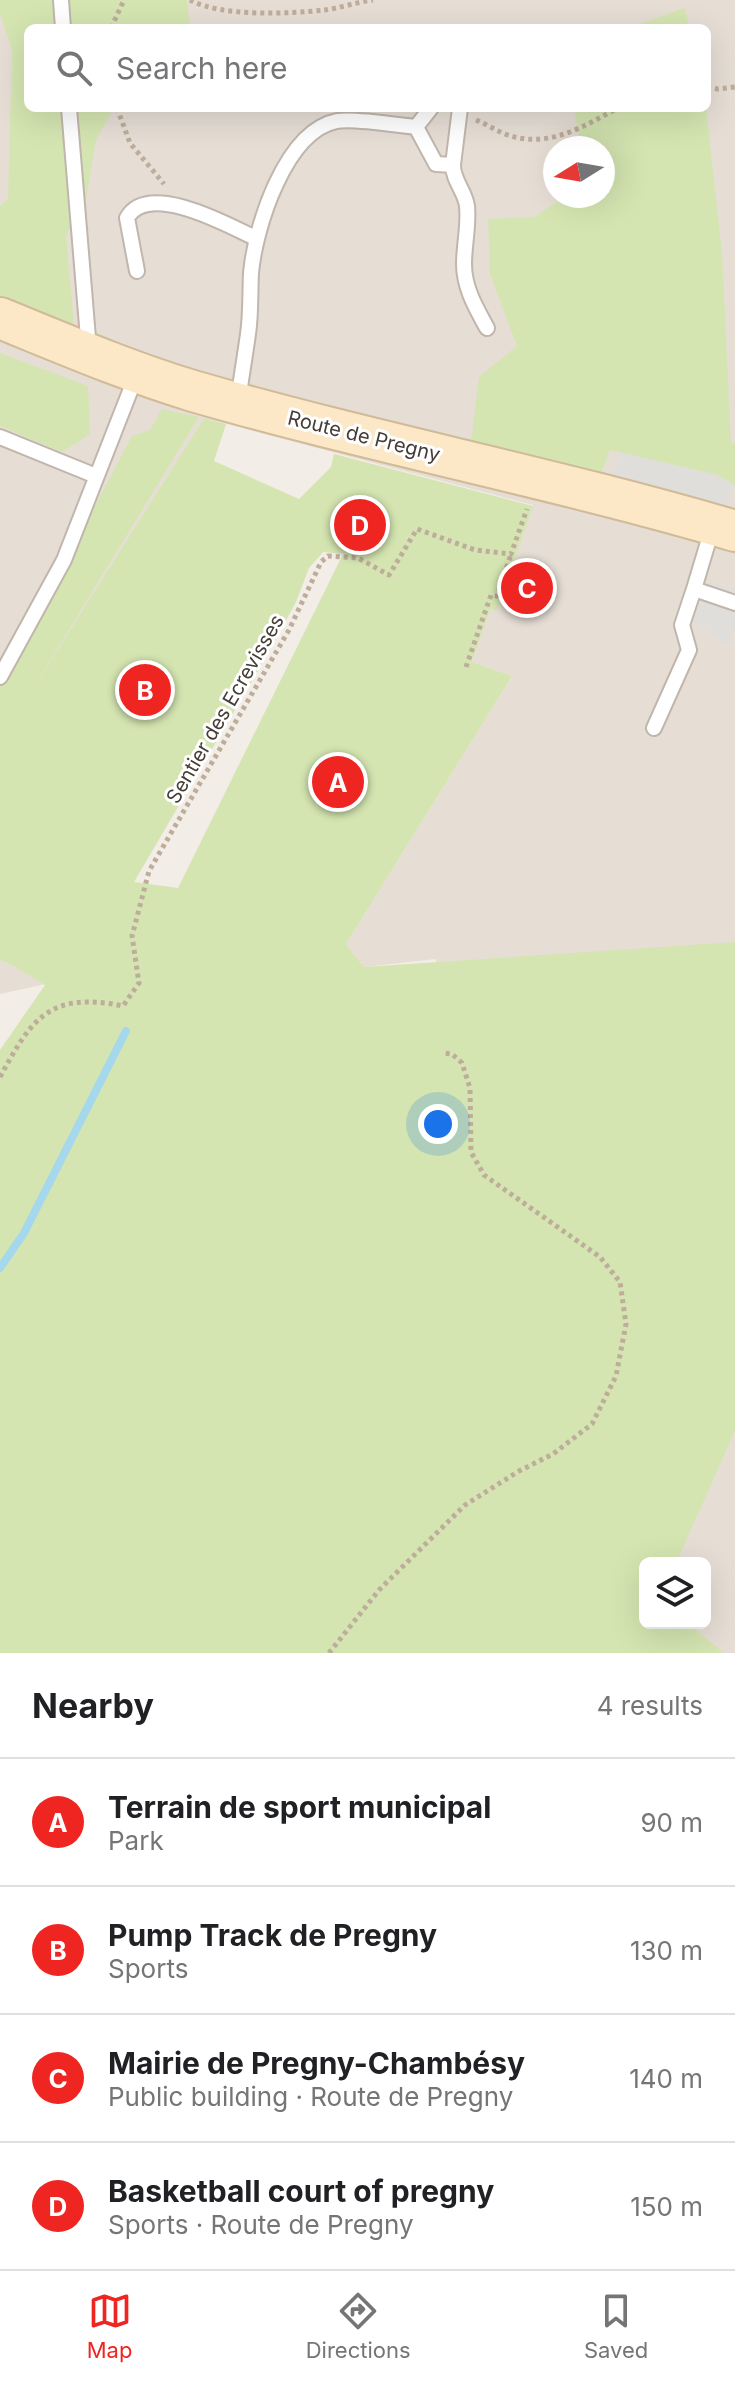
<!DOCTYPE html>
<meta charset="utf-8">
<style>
body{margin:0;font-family:Inter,sans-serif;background:#f6f6f6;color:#202124}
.controls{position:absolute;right:24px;bottom:24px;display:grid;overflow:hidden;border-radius:12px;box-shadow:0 8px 32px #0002}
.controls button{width:72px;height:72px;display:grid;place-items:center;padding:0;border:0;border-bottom:2px solid #e0e0e0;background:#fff;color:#202124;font:40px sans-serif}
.compass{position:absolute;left:543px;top:136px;width:72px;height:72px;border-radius:50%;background:#fff;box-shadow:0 8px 32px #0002;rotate:259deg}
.you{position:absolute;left:438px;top:1124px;width:28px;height:28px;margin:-20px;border:6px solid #fff;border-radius:50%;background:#1a73e8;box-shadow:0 0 0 12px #1a73e833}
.badge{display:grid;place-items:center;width:52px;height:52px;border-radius:50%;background:#ef2521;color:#fff;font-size:26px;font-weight:700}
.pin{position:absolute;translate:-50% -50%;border:4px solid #fff;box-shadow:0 2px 8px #0006}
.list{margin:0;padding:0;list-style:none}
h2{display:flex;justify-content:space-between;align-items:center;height:104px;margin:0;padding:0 32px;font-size:34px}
h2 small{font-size:26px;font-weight:400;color:#757577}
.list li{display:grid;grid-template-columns:52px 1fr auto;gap:24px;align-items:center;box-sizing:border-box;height:128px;padding:0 32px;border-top:2px solid #e0e0e0}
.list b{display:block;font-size:30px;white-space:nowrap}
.list p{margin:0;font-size:26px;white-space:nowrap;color:#757577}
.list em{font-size:26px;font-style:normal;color:#757577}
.icon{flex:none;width:44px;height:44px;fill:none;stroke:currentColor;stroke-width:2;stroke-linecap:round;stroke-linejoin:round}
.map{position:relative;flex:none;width:735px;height:1653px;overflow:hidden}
.search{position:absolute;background:#fff;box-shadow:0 8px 32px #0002;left:24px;right:24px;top:24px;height:88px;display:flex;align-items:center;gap:20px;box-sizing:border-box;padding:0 28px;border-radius:12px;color:#757577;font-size:30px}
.sheet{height:616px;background:#fff}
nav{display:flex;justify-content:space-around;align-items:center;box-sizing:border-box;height:112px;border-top:2px solid #e0e0e0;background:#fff;font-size:22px;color:#757577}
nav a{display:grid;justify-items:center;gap:4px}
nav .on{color:#ef2521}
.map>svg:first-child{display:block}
</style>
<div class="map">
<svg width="735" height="1653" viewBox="0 0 735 1653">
<rect width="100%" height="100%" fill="#f2ede6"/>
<path fill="#e6ded5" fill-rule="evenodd" d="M0,0H735V944L445,1037L436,959L364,967L346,944L512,676L472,662L490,608L497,610L533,505L204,418L0,742ZM28,28H707V108H28ZM555,148H603V196H555Z
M0,960L14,966L46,984L0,994Z
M735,1397V1653H609L645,1623H705V1563H664Z"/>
<path fill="#d4e5b1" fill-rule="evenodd" d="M0,0H187L190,28H28V108H114L96,140L86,200L66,236L75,336L0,306V206L8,199L12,50L0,14Z
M685,8L689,28H632L636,25Z
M574,108H706L722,252L731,442L735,445V485L717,475L610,450L599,479L471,442L479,377L517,346L490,274L488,219L534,217L566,196H603V148H581Z
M0,353L88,386L90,434L62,452L0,426Z
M162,409L199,417L24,703L204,418L226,424L214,461L299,499L331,467L334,454L533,506L497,611L490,609L472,662L512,676L346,944L364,967L735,942V1431L676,1563H645V1623H687L724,1653H0V1050L45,985L14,966L0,960V685L132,436L150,430ZM323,552L343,554L178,888L134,882L266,657L296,602L309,568Z"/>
<path fill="#e0dedb" d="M619,452L717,475L733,484L723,513L609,485Z
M709,581L733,590L735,584V629L727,645L702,626L693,623Z"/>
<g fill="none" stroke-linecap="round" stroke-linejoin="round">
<path stroke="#a5d8ec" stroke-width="8" d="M0,1268L24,1233L126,1031"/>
<g stroke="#c0b6ac" stroke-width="18">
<path id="lane" d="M61,0L63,28
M69,108L89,350
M416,127L436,164L453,165L460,108
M416,127L431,108
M453,165C453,181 465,191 467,206C469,225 464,245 464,264C464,288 476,308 487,328
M137,271L127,218C148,180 230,226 257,239
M238,401C241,379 245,356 248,334C251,314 250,293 251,273C255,228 285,131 337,121C354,118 396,125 416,127
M0,437L96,476
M712,529L694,589L735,603
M0,677L64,560L136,376
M654,728L689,650L682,625L694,589"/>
</g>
<g stroke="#d0ba98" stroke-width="44">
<path id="secondary" d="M0,318C64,344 127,371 193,391C372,443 556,478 735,531"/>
</g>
<path stroke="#bead9b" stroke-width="5" stroke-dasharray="4 4" stroke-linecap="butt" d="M190,0C222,17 288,14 325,10C340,8 357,2 373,0
M111,28L124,0
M707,87L718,89L735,87
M117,108L130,143L164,184
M476,120C486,124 495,130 505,134C547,150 582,127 618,108
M466,667L491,595L497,596L511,554
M0,1077C32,1018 50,991 123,1006L139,983L132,936L149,871L289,630L321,562L328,556L358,558L389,575L417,529L475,550L511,554L527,509
M329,1653L379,1590L465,1505L519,1471L553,1454L592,1424L616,1376L626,1324L620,1282L600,1257L484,1175L471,1152L470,1088L462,1063L452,1054L444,1053"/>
<use href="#lane" stroke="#fff" stroke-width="14"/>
<use href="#secondary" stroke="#fce8c7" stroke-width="40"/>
</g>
<g text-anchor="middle" stroke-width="6" stroke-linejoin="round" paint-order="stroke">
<g font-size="20" fill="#453d36" stroke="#fff">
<text transform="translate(364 436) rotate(14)" y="7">Route de Pregny</text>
<text transform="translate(225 709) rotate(-60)" y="7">Sentier des Ecrevisses</text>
</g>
</g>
</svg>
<div class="controls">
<button><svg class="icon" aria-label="layers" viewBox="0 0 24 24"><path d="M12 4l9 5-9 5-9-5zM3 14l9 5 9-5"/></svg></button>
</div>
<svg class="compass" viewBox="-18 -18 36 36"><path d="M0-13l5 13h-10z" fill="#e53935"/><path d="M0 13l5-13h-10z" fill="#757577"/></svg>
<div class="you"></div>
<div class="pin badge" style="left:338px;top:782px">A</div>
<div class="pin badge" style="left:145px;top:690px">B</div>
<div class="pin badge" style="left:527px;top:588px">C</div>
<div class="pin badge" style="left:360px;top:525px">D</div>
<div class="search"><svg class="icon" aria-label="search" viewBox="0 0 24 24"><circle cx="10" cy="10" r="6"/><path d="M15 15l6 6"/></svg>Search here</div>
</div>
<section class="sheet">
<h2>Nearby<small>4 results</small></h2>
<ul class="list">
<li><span class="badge">A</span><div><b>Terrain de sport municipal</b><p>Park</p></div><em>90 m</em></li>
<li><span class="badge">B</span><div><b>Pump Track de Pregny</b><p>Sports</p></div><em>130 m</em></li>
<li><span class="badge">C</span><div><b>Mairie de Pregny-Chambésy</b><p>Public building · Route de Pregny</p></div><em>140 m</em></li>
<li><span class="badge">D</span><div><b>Basketball court of pregny</b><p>Sports · Route de Pregny</p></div><em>150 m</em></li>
</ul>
</section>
<nav>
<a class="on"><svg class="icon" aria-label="map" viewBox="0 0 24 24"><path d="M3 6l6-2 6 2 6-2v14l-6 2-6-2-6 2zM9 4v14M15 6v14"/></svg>Map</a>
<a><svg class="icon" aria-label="directions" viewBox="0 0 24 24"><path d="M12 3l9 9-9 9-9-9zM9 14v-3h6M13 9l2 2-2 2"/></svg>Directions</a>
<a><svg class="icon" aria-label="saved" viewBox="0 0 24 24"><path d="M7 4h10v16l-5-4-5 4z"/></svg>Saved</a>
</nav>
